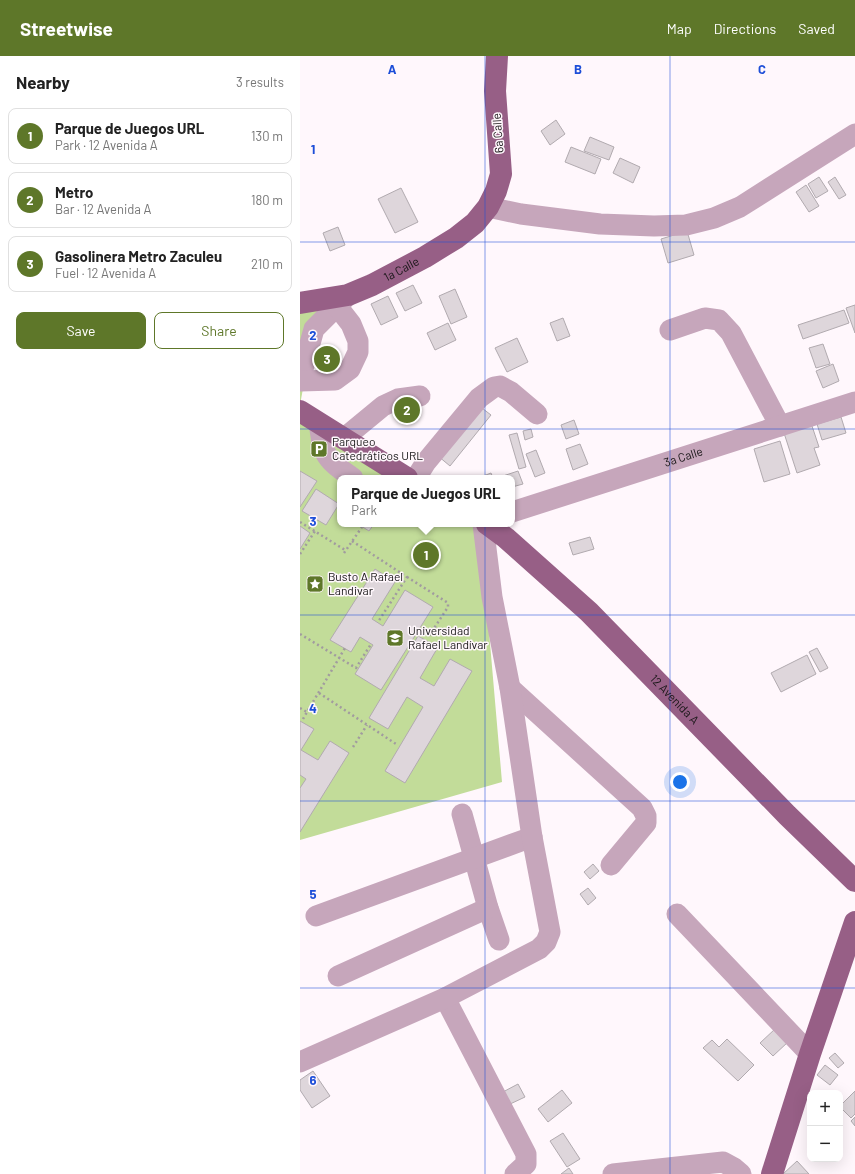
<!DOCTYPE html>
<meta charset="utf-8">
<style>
body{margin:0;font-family:Barlow,sans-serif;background:#f2f2f2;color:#222}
.controls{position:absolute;right:12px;bottom:12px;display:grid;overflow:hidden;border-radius:8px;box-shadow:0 4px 16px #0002}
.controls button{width:36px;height:36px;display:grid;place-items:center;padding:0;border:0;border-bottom:1px solid #e0e0e0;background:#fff;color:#222;font:20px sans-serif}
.you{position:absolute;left:380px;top:726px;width:14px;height:14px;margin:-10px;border:3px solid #fff;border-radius:50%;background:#1a73e8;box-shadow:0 0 0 6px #1a73e833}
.badge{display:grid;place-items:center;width:26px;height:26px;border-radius:50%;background:#5e7729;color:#fff;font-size:13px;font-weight:700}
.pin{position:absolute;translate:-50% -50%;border:2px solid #fff;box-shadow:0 1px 4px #0006}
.popup{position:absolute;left:37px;top:419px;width:178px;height:52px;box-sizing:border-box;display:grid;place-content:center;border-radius:8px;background:#fff;filter:drop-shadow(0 1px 3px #0005);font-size:13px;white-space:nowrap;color:#767676}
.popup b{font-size:15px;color:#222}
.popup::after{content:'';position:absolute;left:50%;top:100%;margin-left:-8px;border:8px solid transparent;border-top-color:#fff}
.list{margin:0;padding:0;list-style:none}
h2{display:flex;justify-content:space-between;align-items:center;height:52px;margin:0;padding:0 16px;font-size:17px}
h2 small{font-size:13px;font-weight:400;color:#767676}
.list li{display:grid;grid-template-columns:26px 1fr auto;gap:12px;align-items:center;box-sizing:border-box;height:56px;margin:0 8px 8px;padding:0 8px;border:1px solid #e0e0e0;border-radius:8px}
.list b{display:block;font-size:15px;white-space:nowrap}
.list p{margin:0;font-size:13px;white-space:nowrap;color:#767676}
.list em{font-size:13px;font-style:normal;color:#767676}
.actions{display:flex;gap:8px;padding:12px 16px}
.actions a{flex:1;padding:9px 0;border:1px solid #5e7729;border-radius:8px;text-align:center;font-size:14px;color:#5e7729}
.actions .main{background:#5e7729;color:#fff}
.map{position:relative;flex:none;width:555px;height:1118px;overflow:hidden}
header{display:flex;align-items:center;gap:24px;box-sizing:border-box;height:56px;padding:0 20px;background:#5e7729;color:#fff}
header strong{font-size:19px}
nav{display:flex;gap:22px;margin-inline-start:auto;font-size:14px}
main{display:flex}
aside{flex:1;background:#fff}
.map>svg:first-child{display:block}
</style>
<header>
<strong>Streetwise</strong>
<nav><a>Map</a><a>Directions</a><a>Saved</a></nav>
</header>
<main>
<aside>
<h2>Nearby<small>3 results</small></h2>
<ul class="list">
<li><span class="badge">1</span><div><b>Parque de Juegos URL</b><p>Park · 12 Avenida A</p></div><em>130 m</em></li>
<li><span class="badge">2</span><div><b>Metro</b><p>Bar · 12 Avenida A</p></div><em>180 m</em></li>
<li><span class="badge">3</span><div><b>Gasolinera Metro Zaculeu</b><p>Fuel · 12 Avenida A</p></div><em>210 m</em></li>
</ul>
<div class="actions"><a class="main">Save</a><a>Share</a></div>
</aside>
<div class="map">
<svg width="555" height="1118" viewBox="0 0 555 1118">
<rect width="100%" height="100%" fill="#fff7fc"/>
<path fill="#c2dc99" d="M18,250L0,349V253Z
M0,366L94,422H40V468H170L174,470L186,541L202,726L0,784Z"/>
<path fill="#ded6db" stroke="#b1aaaf" d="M256,64L265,78L250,89L241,75Z
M290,81L314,91L309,104L284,95Z
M271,91L301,103L295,118L265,106Z
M320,102L340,111L333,127L313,117Z
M519,121L528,135L516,142L508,128Z
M535,121L546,139L539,143L528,126Z
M506,129L519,150L509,156L496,136Z
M101,132L118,166L95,177L78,143Z
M38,171L45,189L30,195L23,177Z
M387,175L394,199L368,207L361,183Z
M113,229L122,247L105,255L96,237Z
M155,233L167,261L151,268L139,240Z
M88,240L98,261L81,269L71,248Z
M555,249V277L546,252Z
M544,254L549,267L503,283L498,269Z
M263,262L270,280L257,285L250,267Z
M148,267L156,284L135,294L127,277Z
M217,282L228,306L207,316L195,292Z
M523,288L530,308L516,312L509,292Z
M533,308L539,325L523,332L516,315Z
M178,349L191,359L150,410L138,400Z
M541,361L546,377L522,384L517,368Z
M274,364L279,378L266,383L261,369Z
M511,367L519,391L514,392L520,409L497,417L484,377Z
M231,373L233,381L225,384L223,375Z
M217,377L226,411L219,413L209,379Z
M480,385L490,418L464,426L454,393Z
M280,388L288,408L273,414L266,393Z
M236,394L245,417L235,421L226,398Z
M0,415L17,425L0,451Z
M218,415L223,428L212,431V422H197Z
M191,417L193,422H178Z
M16,433L39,448L26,469L2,455Z
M58,468H74L69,475Z
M0,470L10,477L0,493Z
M290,481L294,493L273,499L269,487Z
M75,513L95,526L72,563L83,570L105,534L133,551L81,634L55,618L73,589L60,581L51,596L30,584Z
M118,580L138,591L120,622L134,630L150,603L172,615L105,727L85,715L123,651L107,641L88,673L69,662Z
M517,592L528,612L520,616L509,596Z
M507,599L516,618L481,636L471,617Z
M0,665L14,673L1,694L18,704L30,685L49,697L0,776V732L6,723L0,719Z
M293,808L299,815L290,823L284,816Z
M288,832L296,842L288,849L280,838Z
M475,973L488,986L473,1000L460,987Z
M427,983L454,1009L438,1025L403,992L412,984L419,991Z
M535,997L544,1007L538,1012L529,1002Z
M525,1009L538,1019L530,1029L517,1019Z
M13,1015L30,1040L12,1052L0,1034V1024Z
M218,1028L225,1041L208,1049L201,1037Z
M262,1034L272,1047L248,1066L238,1053Z
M555,1035V1058L551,1062L540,1051V1050Z
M555,1061V1070L551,1065Z
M263,1077L280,1103L267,1111L250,1085Z
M497,1105L509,1118H483Z
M269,1112L273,1118H261Z"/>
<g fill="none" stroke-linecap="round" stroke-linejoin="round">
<path stroke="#a19b9f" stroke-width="2.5" stroke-dasharray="2 3" stroke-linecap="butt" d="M0,466L45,494
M52,485L107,521L78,566
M44,497L62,471
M0,498L15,475
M107,521L145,545L148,547V551L129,580
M0,578L56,612L71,588
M19,637L96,688
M0,652L7,656L45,592
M3,663L7,656
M53,691L67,669"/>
<g stroke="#c6a6bb" stroke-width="21">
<path d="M188,151L221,158L300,168L354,170L386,169L414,162L440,151L555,78"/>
<path d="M370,274L405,262L419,264L431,277L480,370"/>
<path d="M0,324L14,273L47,240"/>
<path d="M0,325L35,324L50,313L58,296V285L51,268L37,250"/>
<path d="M19,368C21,376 21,389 25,396C31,408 43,415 53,422"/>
<path d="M43,383L83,350L98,343L120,340"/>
<path d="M116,422L126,406L179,342L194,331L200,330L211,336L237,358"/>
<path id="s1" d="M212,456L555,346"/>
<path d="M210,632L342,752L346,760V767L311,809"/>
<path d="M162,758L188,852L199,884"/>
<path d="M377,858L510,998"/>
<path d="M16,860L232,781"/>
<path d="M38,920L188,852"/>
<path d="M145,942L226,1098V1108L215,1118"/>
<path d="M0,1006L145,942L239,893L246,886L250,876L232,781L210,632L192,541L183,468"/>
<path d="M313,1118L423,1106L434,1112L441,1118"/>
</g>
<g stroke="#975f86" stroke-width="22">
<path id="s2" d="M0,247L48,239L72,229L125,201L156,182L175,167L188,151L196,135L201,118L195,35L197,0"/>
<path d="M0,355L107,422"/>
<path id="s3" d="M187,468L206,482L289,556L487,759L555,825"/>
<path d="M472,1118L510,998L555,866"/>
</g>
</g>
<path fill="none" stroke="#1d4ed8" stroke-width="1" stroke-opacity="0.55" d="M185,0V1118M370,0V1118M0,186H555M0,373H555M0,559H555M0,745H555M0,932H555"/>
<defs>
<g id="parking-square" transform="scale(0.9)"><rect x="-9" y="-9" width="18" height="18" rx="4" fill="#5e7729" stroke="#fff7fc"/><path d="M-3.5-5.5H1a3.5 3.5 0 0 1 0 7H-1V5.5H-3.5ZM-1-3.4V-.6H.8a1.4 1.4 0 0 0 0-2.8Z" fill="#fff"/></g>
<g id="sight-square" transform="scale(0.9)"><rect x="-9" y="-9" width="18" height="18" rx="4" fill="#5e7729" stroke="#fff7fc"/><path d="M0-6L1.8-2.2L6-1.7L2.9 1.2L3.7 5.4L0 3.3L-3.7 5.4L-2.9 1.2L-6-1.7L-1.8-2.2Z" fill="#fff"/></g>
<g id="university-square" transform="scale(0.9)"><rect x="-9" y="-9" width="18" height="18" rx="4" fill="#5e7729" stroke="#fff7fc"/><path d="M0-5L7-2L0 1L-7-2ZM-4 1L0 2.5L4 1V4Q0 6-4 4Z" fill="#fff"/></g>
</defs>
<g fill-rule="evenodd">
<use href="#parking-square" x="19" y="393"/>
<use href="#sight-square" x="15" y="528"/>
<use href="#university-square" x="95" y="582"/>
</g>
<g text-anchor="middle" stroke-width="3" stroke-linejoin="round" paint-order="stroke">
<g font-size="12" fill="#191718" stroke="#fff7fc">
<text transform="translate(198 77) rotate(-94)" y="4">6a Calle</text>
<text dy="4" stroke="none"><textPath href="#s2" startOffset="108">1a Calle</textPath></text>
<text dy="4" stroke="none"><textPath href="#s1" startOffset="180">3a Calle</textPath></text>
<text dy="4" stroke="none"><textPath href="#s3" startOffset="257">12 Avenida A</textPath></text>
</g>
<g font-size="12" fill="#191718" stroke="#fff7fc" text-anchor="start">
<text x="32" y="390">Parqueo<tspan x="32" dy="14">Catedráticos URL</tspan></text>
<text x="28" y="525">Busto A Rafael<tspan x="28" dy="14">Landivar</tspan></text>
<text x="108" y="579">Universidad<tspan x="108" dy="14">Rafael Landívar</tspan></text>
</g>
</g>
<g font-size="13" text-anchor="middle" font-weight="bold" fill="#1d4ed8" stroke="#fff7fc" stroke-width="3" stroke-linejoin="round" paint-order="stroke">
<text x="92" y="18">A</text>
<text x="278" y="18">B</text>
<text x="462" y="18">C</text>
<text x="13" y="98">1</text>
<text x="13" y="284">2</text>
<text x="13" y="470">3</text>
<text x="13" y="657">4</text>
<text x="13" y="843">5</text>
<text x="13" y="1029">6</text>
</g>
</svg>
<div class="controls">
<button>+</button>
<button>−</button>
</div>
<div class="you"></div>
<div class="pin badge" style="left:126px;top:499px">1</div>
<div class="popup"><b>Parque de Juegos URL</b>Park</div>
<div class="pin badge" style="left:107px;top:354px">2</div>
<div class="pin badge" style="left:27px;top:303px">3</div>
</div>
</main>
